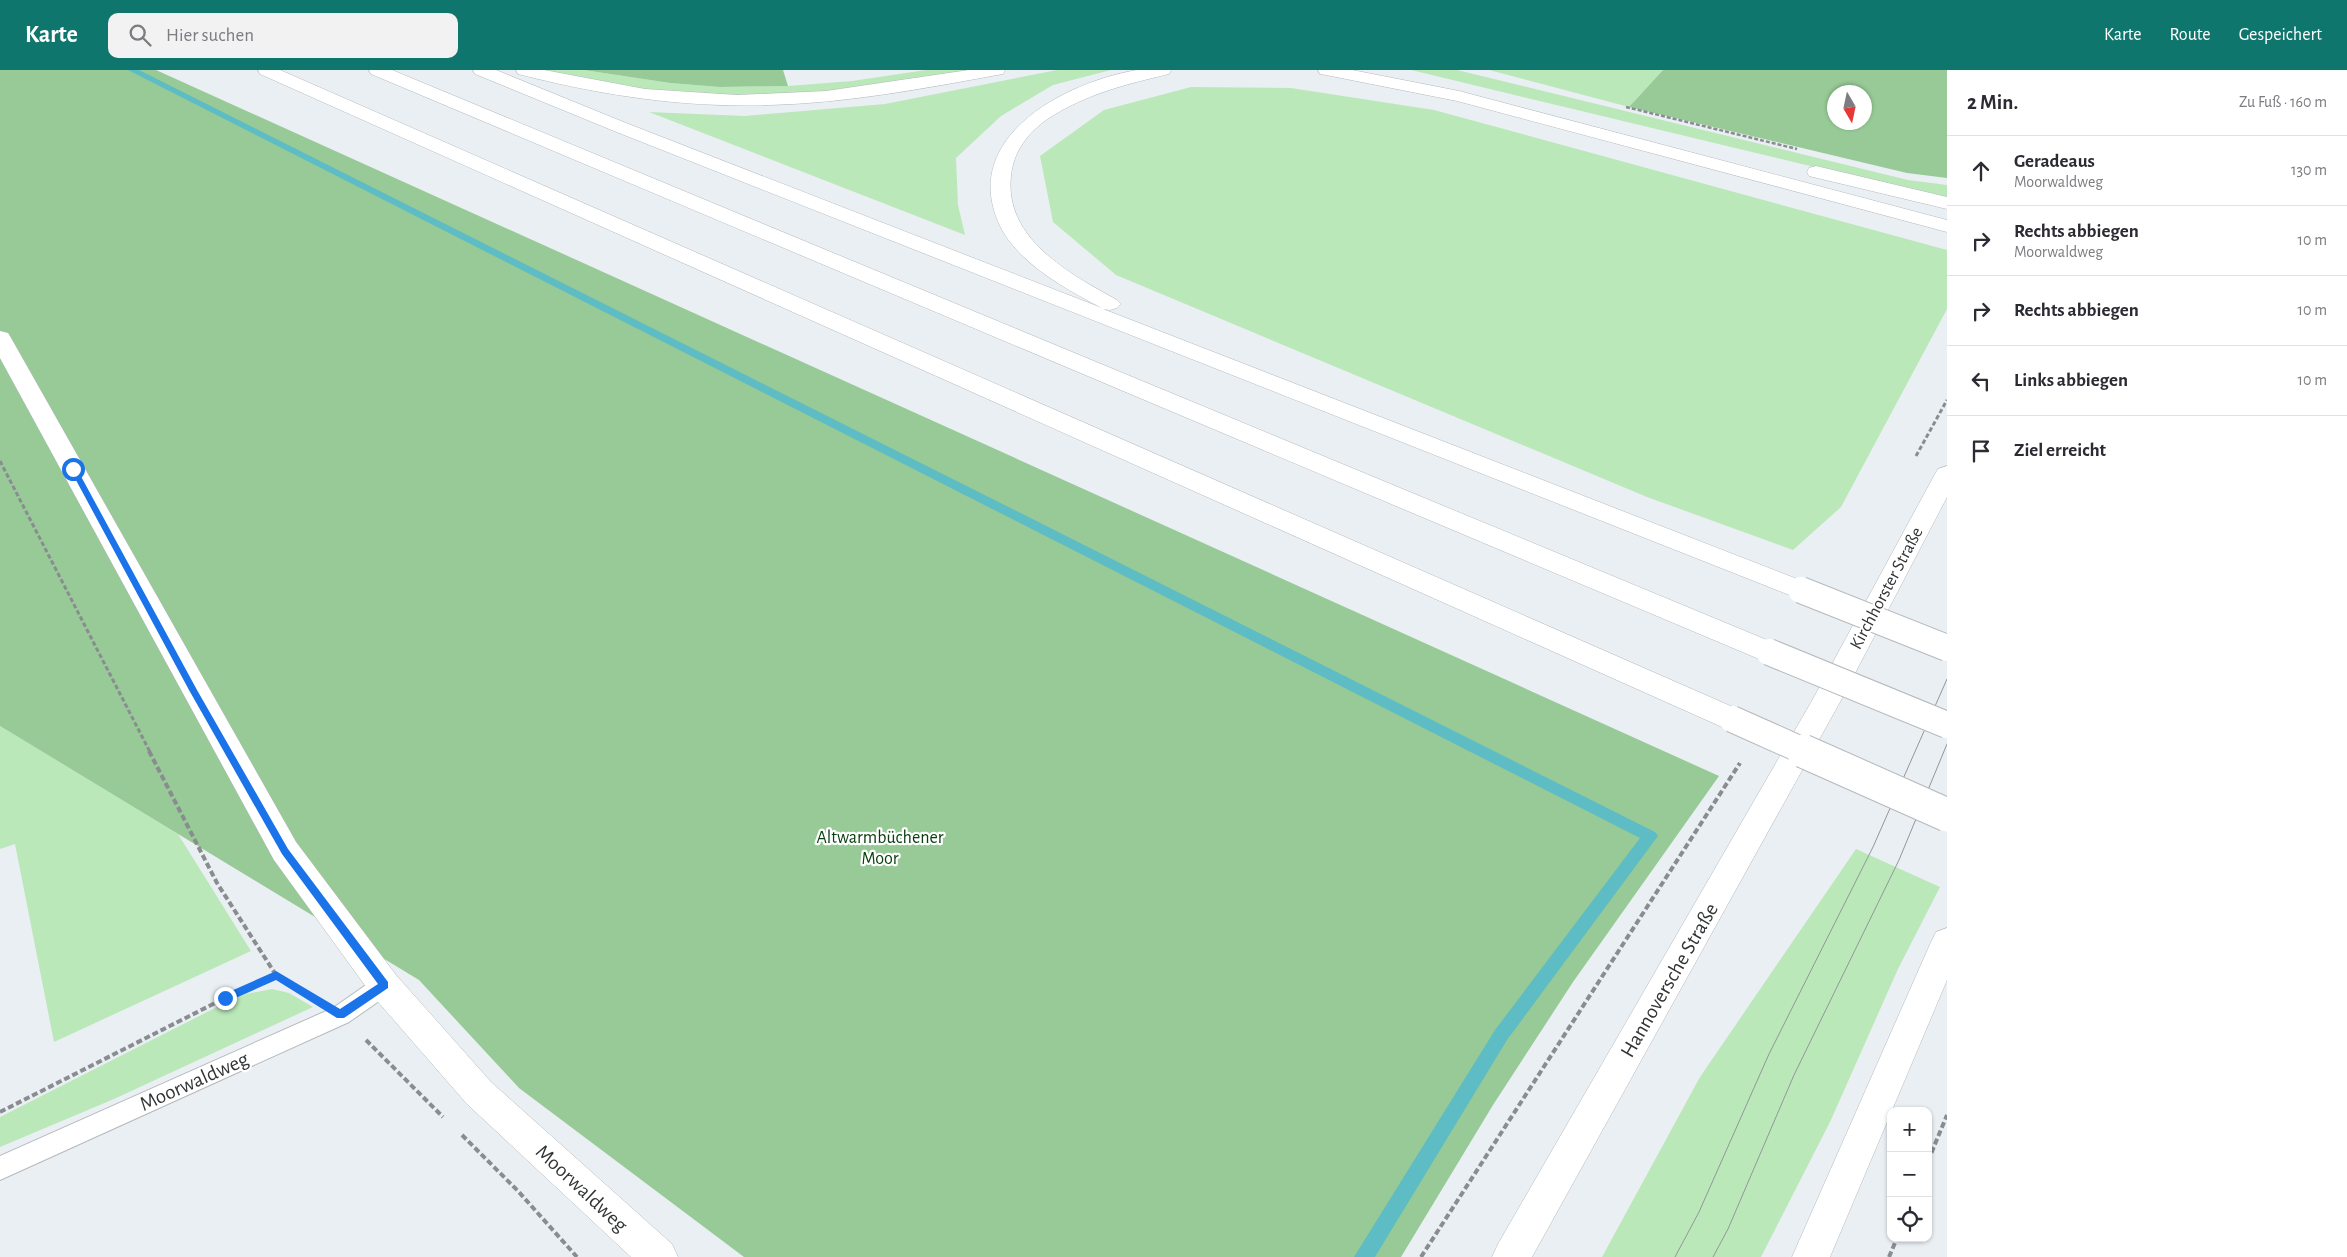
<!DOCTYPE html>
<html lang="de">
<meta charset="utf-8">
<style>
body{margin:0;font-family:"Alegreya Sans",sans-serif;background:#f2f2f3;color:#2b2b33}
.controls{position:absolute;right:15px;bottom:15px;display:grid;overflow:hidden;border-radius:10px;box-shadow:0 1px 4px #0004}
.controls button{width:45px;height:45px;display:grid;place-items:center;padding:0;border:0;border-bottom:1px solid #e1e1e2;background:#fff;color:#2b2b33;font:25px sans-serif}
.compass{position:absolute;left:1827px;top:15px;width:45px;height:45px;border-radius:50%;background:#fff;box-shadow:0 1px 4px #0004;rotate:171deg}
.stop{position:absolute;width:15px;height:15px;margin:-11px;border:4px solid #1a73e8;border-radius:50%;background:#fff}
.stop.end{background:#1a73e8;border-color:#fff;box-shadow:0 1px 5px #0008}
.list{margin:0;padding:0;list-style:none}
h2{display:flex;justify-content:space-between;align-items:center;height:65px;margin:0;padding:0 20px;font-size:21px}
h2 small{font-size:16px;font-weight:400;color:#7c7c81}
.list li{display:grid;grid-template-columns:32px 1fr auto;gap:15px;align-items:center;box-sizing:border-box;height:70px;padding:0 20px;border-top:1px solid #e1e1e2}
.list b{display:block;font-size:19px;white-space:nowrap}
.list p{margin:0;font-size:16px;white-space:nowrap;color:#7c7c81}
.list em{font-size:16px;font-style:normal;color:#7c7c81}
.icon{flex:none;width:28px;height:28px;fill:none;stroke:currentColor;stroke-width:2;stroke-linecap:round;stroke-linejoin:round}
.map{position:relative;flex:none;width:1947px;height:1187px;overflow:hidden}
header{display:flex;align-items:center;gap:30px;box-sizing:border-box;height:70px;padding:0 25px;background:#0f766e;color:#fff}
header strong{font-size:24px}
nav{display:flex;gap:28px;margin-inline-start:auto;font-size:18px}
.search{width:350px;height:45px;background:#f2f2f3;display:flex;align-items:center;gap:12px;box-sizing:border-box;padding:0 18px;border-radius:10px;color:#7c7c81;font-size:19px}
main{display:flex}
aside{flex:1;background:#fff}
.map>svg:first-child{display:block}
</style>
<header>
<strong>Karte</strong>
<div class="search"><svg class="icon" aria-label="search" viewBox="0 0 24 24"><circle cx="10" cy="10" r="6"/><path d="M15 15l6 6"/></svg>Hier suchen</div>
<nav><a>Karte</a><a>Route</a><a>Gespeichert</a></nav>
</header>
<main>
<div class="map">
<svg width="1947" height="1187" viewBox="0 0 1947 1187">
<rect width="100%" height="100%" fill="#eaeff4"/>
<path fill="#bbe8b9" d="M547,0H584L670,13L720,17L788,16L852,11L926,0H973C929,7 885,15 841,20C744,30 640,29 547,0Z
M1057,0H1111L1053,15L1001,46L956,88L958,135L965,165L649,42L745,46L885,34Z
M1411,0H1457L1908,110L1947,115V129Z
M1489,0H1663L1629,37Z
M1191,17L1291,18L1434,40L1947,180V239L1841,437L1793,480L1647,427L1116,205L1053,152L1040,86L1104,40Z
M0,656L178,764L251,881L54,972L15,774L0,779Z
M1856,779L1940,817L1898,899L1830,1052L1761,1187H1602L1700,1007Z
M272,919L289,923L313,937L114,1029L0,1077V1047L217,937L246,924Z"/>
<path fill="#97ca96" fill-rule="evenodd" d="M0,0H156L1719,706L1573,912L1493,1035L1401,1187H744L519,1018L419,910L0,656Z
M584,0H783L788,16L720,17L670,13Z
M1663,0H1947V108L1907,103L1629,37ZM1864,22V52H1834V22Z"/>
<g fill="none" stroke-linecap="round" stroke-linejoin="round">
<path fill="#5ebcc4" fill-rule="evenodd" d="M128,0H139L1655,762L1658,766L1655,770L1507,970L1375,1187H1354L1495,960L1640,768Z"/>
<g stroke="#b5b9bd" stroke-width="2">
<path id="lane" d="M384,905L392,908L395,915L392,922L349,952L0,1110V1086L333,938L376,908Z"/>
</g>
<g stroke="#b5b9bd" stroke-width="1">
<path id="street" d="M0,261L8,263L11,268L296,772L396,905L491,1012L672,1174L678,1187H631L467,1034L372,925L274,790L0,288Z"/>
</g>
<g stroke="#b5b9bd" stroke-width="1">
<path id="secondary" d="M1947,396V427L1840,632L1532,1187H1492L1498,1174L1813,629L1935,404L1938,399Z
M1947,858V910L1830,1187H1792L1931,872L1936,862Z"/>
</g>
<g stroke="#b5b9bd" stroke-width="1">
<path id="highway" d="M258,0H280L1742,641L1746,649L1742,657L1732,660L1722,657L260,4Z
M369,0H392L1779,575L1783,582L1779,589L1769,592L1759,589L371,4Z
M473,0H496L626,53L1102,238C1066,219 1019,194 1000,156C958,67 1066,12 1137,0C1148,0 1160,0 1171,0L1169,4C1127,14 1086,24 1049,48C1028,62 1013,82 1011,106C1004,169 1070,204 1117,230L1121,234L1117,238L1110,240L1103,239L1810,514L1814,520L1810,526L1801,529L1792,526L614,61L475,4Z
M516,0H544L645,19L737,25L826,21L969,0H1005L1003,4L997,5C921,19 846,33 769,35C683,38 600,25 518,4Z
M1318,0H1352L1459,21L1947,150V162L1457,31L1326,5L1320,4Z
M1816,96L1947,127V139L1809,106L1807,102L1809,98Z"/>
</g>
<path stroke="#898d90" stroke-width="2.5" stroke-dasharray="4 2" stroke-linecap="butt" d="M1626,37L1797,79"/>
<path stroke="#898d90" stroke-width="3" stroke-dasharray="4.5 2.5" stroke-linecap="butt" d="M1916,386L1947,330
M0,391L150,682"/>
<path stroke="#898d90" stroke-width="4" stroke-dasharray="6 3" stroke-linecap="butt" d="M149,681L217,813L276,905L306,923
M366,970L443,1047
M0,1042L225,928L276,905
M462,1065L518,1121L577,1187
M1928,1091L1947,1045
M1421,1187L1740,693
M1889,1187L1897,1168"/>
<use href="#lane" fill="#fff" fill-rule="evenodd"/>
<use href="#street" fill="#fff" fill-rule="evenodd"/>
<use href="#secondary" fill="#fff" fill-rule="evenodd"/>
<use href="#highway" fill="#fff" fill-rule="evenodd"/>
<path stroke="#929699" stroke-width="1" d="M1675,1187L1699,1142L1769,984L1873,777L1947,609
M1713,1187L1728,1159L1794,1005L1899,790L1947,674"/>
<g stroke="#b5b9bd" stroke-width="28" stroke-linecap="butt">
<path id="highway-bridge-far1" d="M1801,520L1947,578
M1769,582L1947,655
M1732,649L1806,682"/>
</g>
<g stroke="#b5b9bd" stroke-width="35" stroke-linecap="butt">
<path id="highway-bridge" d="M1803,681L1947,745"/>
</g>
<use href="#highway-bridge-far1" stroke="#fff" stroke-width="26"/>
<use href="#highway-bridge" stroke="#fff" stroke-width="33"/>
</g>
<path fill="#1a73e8" d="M73,397L77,399L197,620L288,779L388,912V918L344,948H337L276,910L229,931H222V925L276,901L340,939L378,914L282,784L189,620L70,399Z"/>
<g text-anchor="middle" stroke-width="4.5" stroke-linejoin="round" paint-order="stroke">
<g font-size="18" fill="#323435" stroke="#fff">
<text transform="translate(1886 518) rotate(-62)" y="6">Kirchhorster Straße</text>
</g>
<g font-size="18" fill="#0a400f" stroke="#fff">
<text x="880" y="773">Altwarmbüchener<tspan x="880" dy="21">Moor</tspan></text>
</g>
<g font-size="21" fill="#323435" stroke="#fff">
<text transform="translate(1669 910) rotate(-60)" y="7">Hannoversche Straße</text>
<text transform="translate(194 1011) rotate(-24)" y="7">Moorwaldweg</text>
<text transform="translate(582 1118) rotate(43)" y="7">Moorwaldweg</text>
</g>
</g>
</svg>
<div class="controls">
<button>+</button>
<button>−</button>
<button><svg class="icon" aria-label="locate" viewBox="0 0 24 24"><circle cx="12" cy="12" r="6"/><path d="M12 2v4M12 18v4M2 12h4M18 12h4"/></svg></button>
</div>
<svg class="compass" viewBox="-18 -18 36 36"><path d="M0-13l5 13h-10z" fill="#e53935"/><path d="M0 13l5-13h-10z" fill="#7c7c81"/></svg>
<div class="stop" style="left:73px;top:399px"></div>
<div class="stop end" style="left:225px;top:928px"></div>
</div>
<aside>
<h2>2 Min.<small>Zu Fuß · 160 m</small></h2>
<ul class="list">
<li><svg class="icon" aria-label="ahead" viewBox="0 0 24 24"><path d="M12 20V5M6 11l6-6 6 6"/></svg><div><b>Geradeaus</b><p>Moorwaldweg</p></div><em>130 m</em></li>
<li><svg class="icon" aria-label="right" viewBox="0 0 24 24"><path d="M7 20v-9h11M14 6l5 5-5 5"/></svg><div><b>Rechts abbiegen</b><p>Moorwaldweg</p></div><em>10 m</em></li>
<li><svg class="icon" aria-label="right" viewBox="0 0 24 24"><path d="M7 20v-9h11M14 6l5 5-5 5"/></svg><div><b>Rechts abbiegen</b></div><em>10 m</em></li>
<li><svg class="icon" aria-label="left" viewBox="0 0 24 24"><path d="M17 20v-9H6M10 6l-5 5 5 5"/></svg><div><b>Links abbiegen</b></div><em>10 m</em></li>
<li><svg class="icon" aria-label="arrive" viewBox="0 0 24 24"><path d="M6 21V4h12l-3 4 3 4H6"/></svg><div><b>Ziel erreicht</b></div></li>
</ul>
</aside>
</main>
